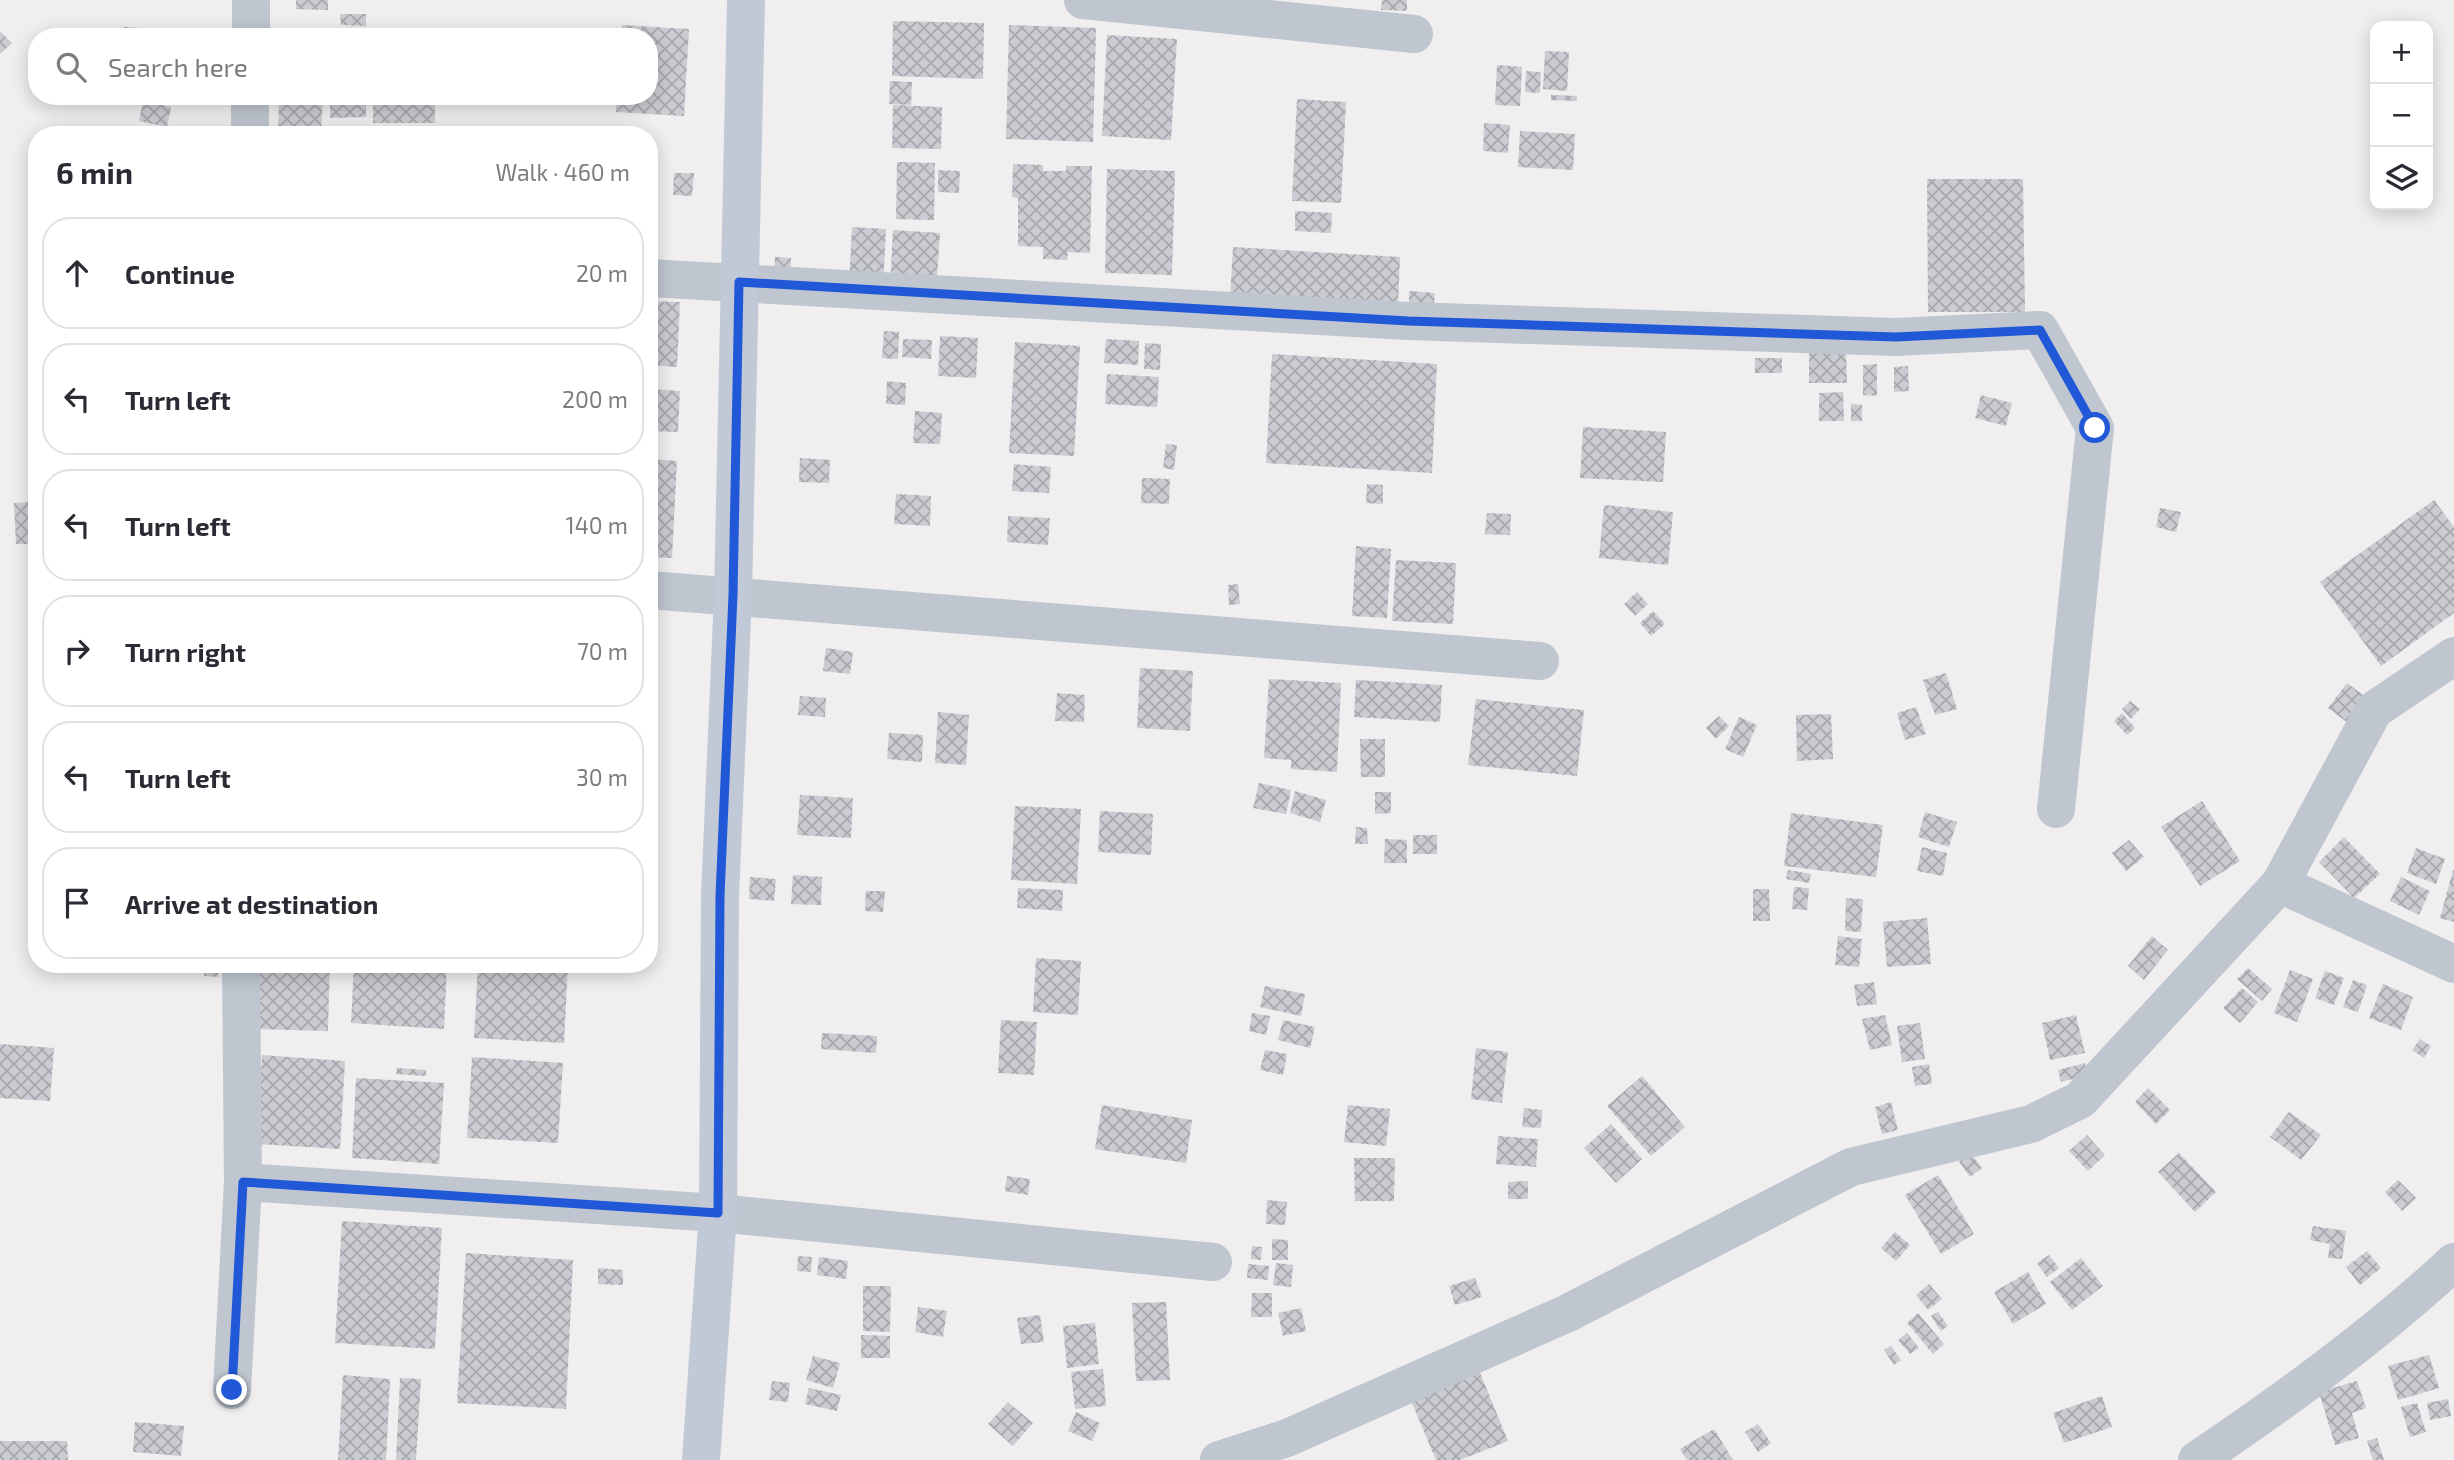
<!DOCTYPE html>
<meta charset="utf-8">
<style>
body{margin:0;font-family:"Exo 2",sans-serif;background:#f7f7f7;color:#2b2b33}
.controls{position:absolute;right:21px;top:21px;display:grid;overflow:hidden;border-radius:14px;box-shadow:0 4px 18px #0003}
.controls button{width:63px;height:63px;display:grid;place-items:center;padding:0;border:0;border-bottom:2px solid #e1e1e2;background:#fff;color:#2b2b33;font:35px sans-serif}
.stop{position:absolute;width:21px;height:21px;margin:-16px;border:5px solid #2058d8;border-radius:50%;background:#fff}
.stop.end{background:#2058d8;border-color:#fff;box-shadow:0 2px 7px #0008}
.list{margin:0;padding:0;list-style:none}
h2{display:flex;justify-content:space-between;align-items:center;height:91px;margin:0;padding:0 28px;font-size:30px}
h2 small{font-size:23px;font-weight:400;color:#7c7c81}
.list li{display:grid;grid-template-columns:46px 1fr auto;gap:21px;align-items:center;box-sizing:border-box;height:112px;margin:0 14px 14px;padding:0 14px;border:2px solid #e1e1e2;border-radius:28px}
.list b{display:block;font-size:26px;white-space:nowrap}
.list em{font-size:23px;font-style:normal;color:#7c7c81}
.icon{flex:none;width:38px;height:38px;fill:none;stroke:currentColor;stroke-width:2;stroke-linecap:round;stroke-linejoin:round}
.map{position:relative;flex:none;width:2454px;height:1460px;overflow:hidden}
.search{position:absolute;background:#fff;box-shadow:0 4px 18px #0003;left:28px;top:28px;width:630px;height:77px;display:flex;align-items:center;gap:18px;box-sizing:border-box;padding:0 24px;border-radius:28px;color:#7c7c81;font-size:26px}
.panel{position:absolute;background:#fff;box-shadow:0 4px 18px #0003;left:28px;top:126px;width:630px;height:847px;border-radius:28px}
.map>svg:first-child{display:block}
</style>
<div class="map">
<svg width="2454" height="1460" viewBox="0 0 2454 1460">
<defs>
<pattern id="building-cross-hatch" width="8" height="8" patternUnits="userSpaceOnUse" patternTransform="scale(1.75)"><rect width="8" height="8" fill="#cbccd2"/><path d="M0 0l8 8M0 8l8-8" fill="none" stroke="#a7a8ad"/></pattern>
</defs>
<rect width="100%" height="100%" fill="#f0eeee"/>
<path fill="url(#building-cross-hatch)" d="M296,0H328V10L296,9Z
M1382,0H1407V11L1381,10Z
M340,14H366V26L341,25Z
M893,21L984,23L983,79L892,76Z
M622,25L689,29L684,116L616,112L617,96H649V37H621Z
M1009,25L1096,28L1093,142L1006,139Z
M124,27L212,33V37H123Z
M0,31L12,43L0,54Z
M282,32H325V37H282Z
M1107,35L1177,39L1171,140L1102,136Z
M1545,51L1569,52L1567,91L1543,89Z
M1497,65L1522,67L1520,106L1495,105Z
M1526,71L1541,72L1540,93L1525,92Z
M890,81L912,82L911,105L889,104Z
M1551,95L1577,96V101L1551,100Z
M279,96H323L321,135L278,133Z
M330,96H366V117L330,118Z
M373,96H435V123H373Z
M1297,99L1346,102L1341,203L1292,201Z
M143,101L171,107L167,127L139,121Z
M893,105L942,107L941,149L892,148Z
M1484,123L1510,125L1508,153L1483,151Z
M1520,131L1575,134L1573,170L1518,167Z
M897,162L935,163L934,220L896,219Z
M1013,164L1043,165V171H1066V166H1092L1090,253L1068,252L1067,260L1043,259V247L1018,246V198L1012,197Z
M1107,169L1175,171L1172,275L1105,273Z
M938,170L960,171L959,193L938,192Z
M674,173H694L692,196L673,195Z
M1927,179H2023L2025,312H1928Z
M1295,211L1332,213L1331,233L1295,231Z
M852,227L886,229L883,286L849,284Z
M893,230L940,233L936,292L890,290Z
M1233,247L1400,257L1398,307L1230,298Z
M775,257L791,258L790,280L774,278Z
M1409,291L1435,293L1434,305L1409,303Z
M649,301L680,302L677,367L649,365Z
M884,331L899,332L898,359L882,358Z
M940,336L978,338L976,378L938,376Z
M903,339L932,340L931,359L902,357Z
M1106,339L1139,341L1138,365L1104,363Z
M1015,342L1080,346L1074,456L1009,453Z
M1145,343L1161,344L1160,370L1144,369Z
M1846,348L1847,383H1809V349Z
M1272,354L1437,364L1432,473L1266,463Z
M1755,358H1782V373H1755Z
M1877,364V396L1863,395V365Z
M1908,366L1909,391L1894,392V367Z
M1107,374L1159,377L1157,407L1105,404Z
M887,381L906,383L905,405L886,404Z
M649,389L680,391L678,432L649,431Z
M1843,392L1844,421H1819V393Z
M1981,395L2012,403L2006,426L1975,418Z
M1851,404L1862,405V421H1851Z
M915,411L942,413L940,444L913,443Z
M1583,427L1666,432L1663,482L1580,478Z
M1166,444L1177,445L1174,470L1163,468Z
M800,458L830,460L829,483L799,482Z
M649,459L677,461L672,558L649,557Z
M1014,464L1051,467L1049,493L1012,491Z
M1142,478L1170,479L1169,504L1141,503Z
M1367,484L1383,485V504L1366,503Z
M896,494L931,496L930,526L894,524Z
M2434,500L2454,527V613L2381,666L2320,582Z
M37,502V544H16L14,503Z
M1604,505L1673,512L1668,565L1599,558Z
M2160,508L2181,512L2176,532L2156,527Z
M1487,513L1511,514L1510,535L1485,534Z
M1008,516L1050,518L1048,545L1007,542Z
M1356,546L1391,549L1387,618L1352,616Z
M1396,560L1456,563L1453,624L1392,621Z
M1238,584L1240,604L1229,605L1228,585Z
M1637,592L1648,604L1635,616L1624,604Z
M1653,611L1665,624L1651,636L1640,623Z
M826,648L853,652L850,674L823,671Z
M1140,668L1193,671L1190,731L1137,728Z
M1946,673L1957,709L1935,715L1923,680Z
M1269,679L1341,683L1337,772L1291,769V760L1264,758Z
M1356,680L1442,685L1440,722L1354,717Z
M2347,683L2367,698L2348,723L2328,708Z
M1057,693L1085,695L1084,722L1055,721Z
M800,696L826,698L825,717L798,715Z
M1476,699L1584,710L1577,776L1468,765Z
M2130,701L2140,709L2131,719L2122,709Z
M1916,707L1926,734L1905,740L1897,713Z
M938,712L969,715L966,765L935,763Z
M2122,713L2135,728L2127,735L2114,721Z
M1831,714L1833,759L1797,761L1796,715Z
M1719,716L1729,726L1716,739L1706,728Z
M1739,717L1757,725L1743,757L1725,749Z
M889,733L923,735L922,762L887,759Z
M1360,739H1385V777H1361Z
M1259,783L1291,790L1286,814L1253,808Z
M1295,791L1326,800L1320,822L1290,813Z
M1375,792H1391V813L1375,814Z
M800,795L853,798L851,838L797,835Z
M2202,801L2240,861L2200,886L2161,827Z
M1015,806L1081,809L1077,884L1011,880Z
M1100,811L1153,814L1151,855L1098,852Z
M1925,812L1957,822L1949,847L1918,837Z
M1791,813L1883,825L1876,877L1784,866Z
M1356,827L1367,828L1368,844H1355Z
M1413,835H1437V854H1413Z
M2344,837L2380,874L2354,898L2319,862Z
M1385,839L1407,840V863H1384Z
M2129,840L2144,857L2126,871L2112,853Z
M1922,847L1947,853L1943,876L1917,871Z
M2416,848L2445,859L2436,884L2407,873Z
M1788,870L1811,874L1809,883L1786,879Z
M2453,870H2454V922L2440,918Z
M793,875L822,877L821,905L791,904Z
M750,877L776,879L774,901L749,899Z
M2401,877L2430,891L2419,915L2390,901Z
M1794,887L1809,888L1807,910L1792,909Z
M1018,888L1063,890L1062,911L1017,908Z
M1753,889H1769L1770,921H1753Z
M866,891H885L883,912L865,911Z
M1846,898L1863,899L1861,932L1845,931Z
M1927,918L1931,964L1887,967L1883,922Z
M1838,936L1862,939L1859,967L1835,965Z
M2152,936L2168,950L2144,980L2128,966Z
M1036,958L1081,961L1078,1015L1033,1012Z
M205,964H219L218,977L204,976Z
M255,964H330L328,1031L253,1029Z
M354,964H447L444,1029L351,1023Z
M478,964H568L564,1043L474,1038Z
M2248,968L2272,989L2262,1001L2237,979Z
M2290,970L2313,979L2297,1022L2274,1013Z
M2325,971L2344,978L2334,1005L2315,998Z
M2353,980L2367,985L2358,1012L2343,1007Z
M1874,982L1877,1004L1857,1006L1854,985Z
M2383,984L2413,997L2401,1030L2369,1018Z
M1265,986L1305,994L1301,1016L1260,1007Z
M2242,988L2258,1002L2240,1023L2223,1008Z
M1252,1013L1270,1016L1266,1035L1249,1031Z
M1885,1015L1892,1045L1870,1050L1862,1019Z
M2076,1015L2085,1053L2050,1060L2042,1023Z
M1001,1020L1037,1022L1034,1075L998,1073Z
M1283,1020L1315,1027L1310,1048L1278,1040Z
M1920,1023L1925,1059L1902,1062L1897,1026Z
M822,1033L877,1036L876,1053L821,1049Z
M2420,1039L2431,1046L2424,1058L2412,1050Z
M0,1044L54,1048L50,1101L0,1098Z
M1476,1048L1508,1052L1502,1103L1471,1099Z
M1265,1050L1287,1054L1283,1075L1260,1070Z
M262,1055L345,1061L340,1149L257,1144Z
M472,1057L563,1063L558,1143L467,1138Z
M2085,1063L2088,1075L2061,1082L2058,1070Z
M1929,1064L1932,1084L1915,1086L1912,1067Z
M397,1068L426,1070V1076L396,1074Z
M1642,1076L1685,1127L1651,1156L1607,1106Z
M356,1078L444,1083L439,1164L352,1158Z
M2148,1088L2170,1110L2156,1124L2135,1102Z
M1891,1102L1898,1130L1882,1134L1875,1107Z
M1102,1105L1192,1120L1186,1163L1095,1149Z
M1348,1105L1390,1109L1386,1146L1344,1142Z
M1524,1108L1542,1110L1541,1128L1522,1127Z
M2289,1112L2321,1135L2301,1160L2270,1137Z
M1611,1124L1642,1159L1616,1183L1584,1148Z
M2087,1135L2105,1155L2088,1171L2069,1151Z
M1498,1136L1538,1139L1536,1167L1496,1164Z
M1970,1152L1982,1168L1970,1177L1959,1162Z
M2179,1153L2216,1192L2195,1212L2158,1172Z
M1354,1158H1395L1394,1201H1355Z
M1938,1175L1974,1234L1941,1254L1905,1195Z
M1007,1176L1030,1179L1028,1195L1005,1191Z
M2398,1180L2416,1198L2402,1211L2385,1192Z
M1528,1181V1199H1508V1182Z
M1267,1200L1287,1202L1285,1225L1266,1224Z
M342,1221L442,1228L435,1349L335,1343Z
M2313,1226L2346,1231L2342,1259L2328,1258L2330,1244L2310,1240Z
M1895,1232L1910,1245L1896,1261L1881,1248Z
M1272,1239L1288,1240V1260H1272Z
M1252,1246L1262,1247L1261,1260L1251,1259Z
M2367,1251L2381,1268L2360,1285L2346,1267Z
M466,1253L573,1260L566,1409L457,1403Z
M2049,1255L2059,1268L2047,1277L2037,1263Z
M798,1256L812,1257L811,1272L797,1271Z
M819,1257L848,1261L846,1279L817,1275Z
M2081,1258L2103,1286L2072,1310L2050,1282Z
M1276,1263L1293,1265L1291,1287L1273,1285Z
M1248,1264L1269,1266L1268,1280L1247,1278Z
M598,1268L623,1270V1285L598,1284Z
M2028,1272L2046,1304L2013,1324L1994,1292Z
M1475,1278L1482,1297L1455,1305L1449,1286Z
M1929,1284L1942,1299L1928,1310L1916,1295Z
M863,1286H891L890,1332L863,1331Z
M1252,1293H1272V1317H1251Z
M1166,1302L1170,1380L1136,1381L1132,1303Z
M918,1307L947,1311L943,1337L915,1332Z
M1301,1308L1306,1331L1283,1336L1278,1313Z
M1938,1312L1948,1326L1941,1331L1931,1316Z
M1918,1313L1944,1344L1933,1354L1907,1323Z
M1040,1315L1044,1342L1021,1344L1017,1318Z
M1095,1323L1099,1364L1067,1368L1063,1326Z
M1907,1333L1919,1348L1910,1354L1898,1340Z
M861,1335L890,1336V1358H861Z
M1891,1346L1901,1360L1894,1365L1884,1350Z
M2429,1355L2439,1388L2398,1400L2388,1366Z
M813,1356L840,1363L833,1388L806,1380Z
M1478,1368L1508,1441L1460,1460H1436L1409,1396Z
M1103,1369L1106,1406L1075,1409L1071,1372Z
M343,1375L390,1379L386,1460H338Z
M400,1378L421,1379L416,1460H396Z
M772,1381L790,1383L788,1402L769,1400Z
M2357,1381L2366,1408L2352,1413L2359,1438L2335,1445L2319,1392Z
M809,1388L841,1395L837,1411L805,1404Z
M2102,1396L2112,1427L2064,1443L2053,1413Z
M2448,1399L2451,1416L2430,1420L2427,1403Z
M1008,1402L1033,1423L1013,1446L988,1424Z
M2417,1403L2426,1432L2410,1437L2401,1407Z
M1076,1412L1100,1423L1092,1441L1068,1431Z
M135,1422L184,1426L181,1456L133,1452Z
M1758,1424L1771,1443L1758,1452L1745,1432Z
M1714,1429L1733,1460H1687L1680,1449Z
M2377,1438L2384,1460H2373L2367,1441Z
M0,1441H67L68,1460H0Z"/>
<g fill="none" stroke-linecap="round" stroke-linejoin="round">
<path stroke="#bfc6cf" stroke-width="38" d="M1083,0L1414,34
M251,37V0
M250,135V96
M649,278L1408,321L1896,337L2040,330L2095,428L2056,809
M649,590L1540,661
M2280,884L2454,964
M243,1182L718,1213L1213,1262
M232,1390L243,1182L241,964
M1219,1460L1287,1438L1568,1313L1851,1167L2031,1124L2080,1100L2280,884L2374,710L2454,656
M2197,1460C2287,1399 2374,1336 2454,1262"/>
<path stroke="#c1c8d6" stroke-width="38" d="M701,1460L718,1213L720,896L733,595L746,0"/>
</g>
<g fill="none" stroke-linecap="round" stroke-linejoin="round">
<path stroke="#2058d8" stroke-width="9" d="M232,1390L243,1182L718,1213L720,896L733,595L739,282L1408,321L1896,337L2040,330L2095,428"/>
</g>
</svg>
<div class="controls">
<button>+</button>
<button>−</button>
<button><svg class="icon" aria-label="layers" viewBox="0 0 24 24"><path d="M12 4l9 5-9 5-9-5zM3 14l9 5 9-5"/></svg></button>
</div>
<div class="stop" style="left:2095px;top:428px"></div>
<div class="stop end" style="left:232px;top:1390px"></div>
<div class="search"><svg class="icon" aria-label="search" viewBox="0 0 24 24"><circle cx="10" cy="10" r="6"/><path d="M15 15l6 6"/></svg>Search here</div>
<section class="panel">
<h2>6 min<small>Walk · 460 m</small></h2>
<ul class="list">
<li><svg class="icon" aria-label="ahead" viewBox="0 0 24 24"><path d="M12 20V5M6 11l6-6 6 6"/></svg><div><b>Continue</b></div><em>20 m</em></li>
<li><svg class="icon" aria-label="left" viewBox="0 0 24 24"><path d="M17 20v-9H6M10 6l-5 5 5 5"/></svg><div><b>Turn left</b></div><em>200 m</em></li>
<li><svg class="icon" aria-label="left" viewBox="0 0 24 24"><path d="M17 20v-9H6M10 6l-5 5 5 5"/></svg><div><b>Turn left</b></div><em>140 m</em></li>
<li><svg class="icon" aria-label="right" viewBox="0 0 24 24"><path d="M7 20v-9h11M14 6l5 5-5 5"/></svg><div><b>Turn right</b></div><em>70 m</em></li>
<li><svg class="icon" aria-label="left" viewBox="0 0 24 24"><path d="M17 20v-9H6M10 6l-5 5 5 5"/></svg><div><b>Turn left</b></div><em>30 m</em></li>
<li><svg class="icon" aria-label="arrive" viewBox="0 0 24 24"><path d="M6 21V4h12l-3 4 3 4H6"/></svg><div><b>Arrive at destination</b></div></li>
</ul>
</section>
</div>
